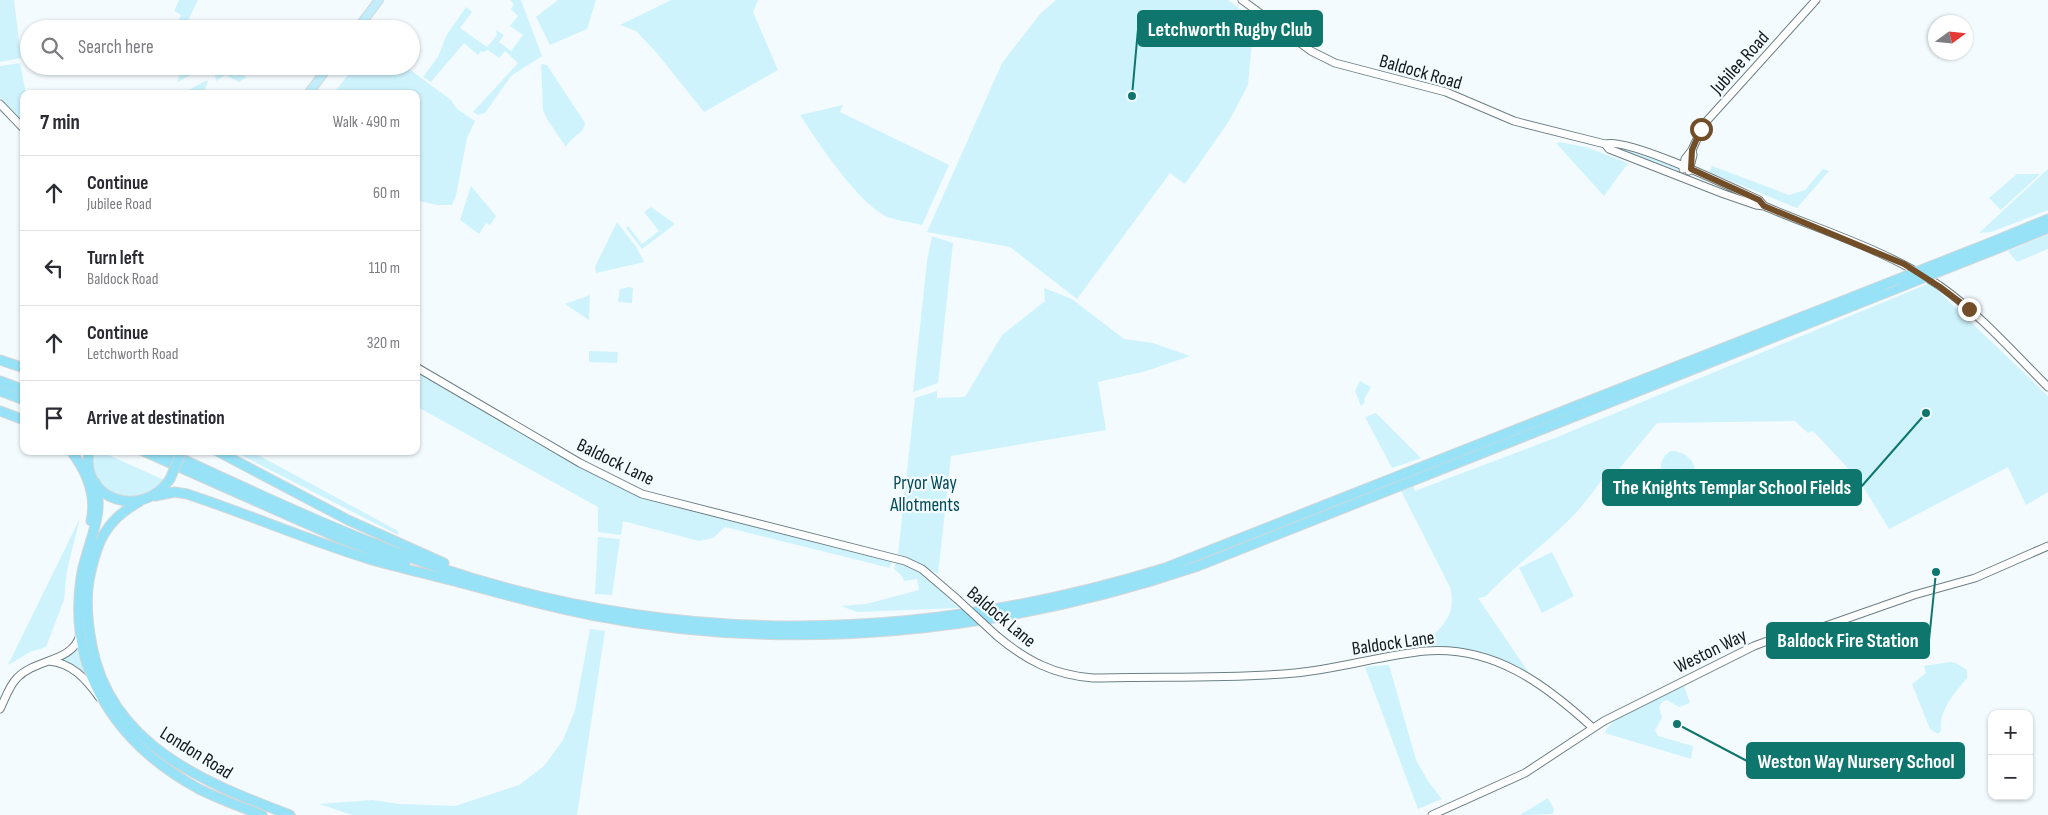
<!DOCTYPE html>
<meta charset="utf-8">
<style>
body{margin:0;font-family:"Sofia Sans Condensed",sans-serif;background:#f7f7f7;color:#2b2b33}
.controls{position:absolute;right:15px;bottom:15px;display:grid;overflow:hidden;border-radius:10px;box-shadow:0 1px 4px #0004}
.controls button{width:45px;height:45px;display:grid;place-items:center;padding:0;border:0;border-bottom:1px solid #e1e1e2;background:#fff;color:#2b2b33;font:25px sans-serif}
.compass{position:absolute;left:1928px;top:15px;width:45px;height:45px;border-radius:50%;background:#fff;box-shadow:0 1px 4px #0004;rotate:75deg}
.stop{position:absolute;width:15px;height:15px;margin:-11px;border:4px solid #724e28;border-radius:50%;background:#fff}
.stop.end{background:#724e28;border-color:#fff;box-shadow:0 1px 5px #0008}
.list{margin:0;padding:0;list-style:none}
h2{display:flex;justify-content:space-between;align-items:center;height:65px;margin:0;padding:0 20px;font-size:21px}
h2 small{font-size:16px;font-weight:400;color:#7c7c81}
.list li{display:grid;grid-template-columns:32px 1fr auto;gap:15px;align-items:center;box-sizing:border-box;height:75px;padding:0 20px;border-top:1px solid #e1e1e2}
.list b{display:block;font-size:19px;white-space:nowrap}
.list p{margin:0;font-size:16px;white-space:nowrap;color:#7c7c81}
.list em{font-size:16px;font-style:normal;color:#7c7c81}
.icon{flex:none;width:28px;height:28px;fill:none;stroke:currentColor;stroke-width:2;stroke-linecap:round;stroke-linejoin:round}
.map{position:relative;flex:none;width:2048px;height:815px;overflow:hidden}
.search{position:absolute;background:#fff;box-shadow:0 1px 4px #0004;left:20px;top:20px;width:400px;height:55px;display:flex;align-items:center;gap:12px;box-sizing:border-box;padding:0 18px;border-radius:28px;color:#7c7c81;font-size:19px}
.panel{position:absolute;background:#fff;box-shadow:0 1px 4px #0004;left:20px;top:90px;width:400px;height:365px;border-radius:10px}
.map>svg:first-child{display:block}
</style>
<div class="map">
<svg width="2048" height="815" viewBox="0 0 2048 815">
<rect width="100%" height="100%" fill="#f3fbfe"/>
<path fill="#cef3fd" d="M0,0H14L21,58L0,62Z
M179,0H198L187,23V29H174L181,15L174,11Z
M510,0H521L542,56L511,76L485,113L478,115L473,112L518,63L505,51L499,58L488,50L483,52L481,51L478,55L464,43L431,82L423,77L438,57L446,36L466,7L472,12L460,28L487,47L497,35L496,30L504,35L499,42L511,51L523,35L510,26L518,16L511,9L514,4Z
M558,0H596L587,29L550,45L536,17Z
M671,0H758L753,12L778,70L704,112L656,52L636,31L620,25Z
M1056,0H1228L1254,20L1248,85L1229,121L1185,184L1170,173L1077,299L1010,247L927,232L1002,63L1040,14Z
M20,63L26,94H24V126L0,97V66Z
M542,64L547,65L585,123C585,133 570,137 566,147L547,119L543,110L541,65Z
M180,66H207L178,82Z
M355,66H405L451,100L457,109L475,121L467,138L456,195L452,205H437L416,200V94H333Z
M227,69L247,77L239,82L225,75L216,81L215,75Z
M205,81H208L203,94H182Z
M843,105L840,112L949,165L922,225C911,222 898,221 888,217C859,205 817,141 800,115Z
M1558,142L1586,147L1628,163L1604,196L1557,144Z
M1611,146L1634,151L1678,168L1679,171Z
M1712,166L1789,195L1805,190L1823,169L1829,171L1797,208L1709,172Z
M2048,169V210L1991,232L1979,233Z
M2017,174H2040L2001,210L1989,198Z
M471,186L496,216L490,225L486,223L479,234L460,220Z
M651,207L675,224L642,249L626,228L628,226L642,244L659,231L644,212Z
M617,222L637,248L644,262L596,273L595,267Z
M2048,234V249L2017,262L2008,251Z
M932,236L953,243L938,383L913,392L927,261Z
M1930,283L2048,396V492L2026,505L2008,467L1889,529L1859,480L1813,431L1808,433L1795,421L1657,423L1615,474L1610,468C1597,487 1583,507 1567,522C1540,548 1510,570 1485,597L1478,598L1529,673C1496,653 1458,643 1419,648C1439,629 1458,618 1450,587L1401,491L1413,486L1415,491L1555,438Z
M629,287L633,288L632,303L618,302L620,289Z
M1044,288L1072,299L1124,339L1153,343L1190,356L1146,371L1098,382L1106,430L951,456L938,574L898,554L915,398L937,391V398L965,397L1002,335L1045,301Z
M590,295L589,320L565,304Z
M589,351L618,352L617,363L589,362Z
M416,369L482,410L637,495L892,561L890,568L725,527L713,538L699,541L623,521L621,535L598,532V507L416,406Z
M1360,381L1371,387L1364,399L1365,402L1361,406L1355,391Z
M1376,413L1421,458L1392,468L1365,417Z
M93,451H100L164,480C161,484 158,489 154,492C147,498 133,498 125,496C101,491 92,475 93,451Z
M233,451H251L398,531V535Z
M1671,451C1683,451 1695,459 1695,472L1666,483C1657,474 1660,456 1671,451Z
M80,518L67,570L64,600L46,647L30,652L8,665Z
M598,537L620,539L612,595L595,594Z
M1552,552L1574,596L1542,613L1519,568Z
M896,562L920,572L959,608L857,612L841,606L866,604L919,590L917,579L904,581L902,576L894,569Z
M590,629L605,631L577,815H352L319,804L372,800L399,804L455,806L519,785L544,766L563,740L575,710Z
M79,647L88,678L67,662L58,659L73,653Z
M1950,662L1956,663L1967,670V678C1954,694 1939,709 1941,731L1938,734L1930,729L1912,684L1926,673L1924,666Z
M1389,665L1416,760L1428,781L1442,799L1418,809L1365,667Z
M1684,686L1690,703L1679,707L1667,700L1663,701L1659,707L1662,718L1655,730L1658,736L1693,746L1691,759L1605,733C1610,715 1667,694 1684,686Z
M1548,798L1554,809L1553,814L1520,815Z"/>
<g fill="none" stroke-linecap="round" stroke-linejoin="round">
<g stroke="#6d7f84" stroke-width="9">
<path id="secondary" d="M1242,0L1311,51L1335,63L1446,92L1514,121L1605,144C1628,137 1733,188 1759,200L1764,206
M0,104L24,129
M1605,144L1609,149L1724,194L1756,205L1764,206C1823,231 1886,250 1940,286C1980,314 2013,352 2048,387
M1683,169L1685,159L1692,150L1704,124L1816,0
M1689,171L1693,155L1692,150
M416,367L580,463L642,494L905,561L922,569L957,599
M997,636C1027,661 1054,675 1093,678C1160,676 1228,679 1295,673C1339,669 1382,655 1426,651C1494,646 1545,684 1593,728
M49,661C72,663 86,679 99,697
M0,709C5,699 9,686 17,678C36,658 72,663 80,635
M1432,815L1525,773L1604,721L1754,646L1778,637L1817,629L1914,595L1975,578L2048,546"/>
</g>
<g stroke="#d4d6d6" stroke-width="10">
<path id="primary" d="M357,29L379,0
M308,94L329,66"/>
</g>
<g stroke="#d4d6d6" stroke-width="11">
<path id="highway" d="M1997,240L2048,219
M2004,246L2048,228
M0,360L24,368
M0,381L24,390
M0,391L24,400
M0,411L24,420
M71,451C87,472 97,495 91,521
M89,451C80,499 142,521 170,479
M143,451L339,538L405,563
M165,451C256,493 348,537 443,569C683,648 925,642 1165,568L1883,285
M217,451L348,520L444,563
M95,482C106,516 86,544 81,578C67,672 118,745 199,789C219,799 241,807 262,815
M155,496L175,492L187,494C248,514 307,540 369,559C396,567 423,573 450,580C497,592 543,606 591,615C795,655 1003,632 1198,566L1903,286
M139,502C105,520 96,544 89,581C85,603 88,625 92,646C111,746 206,783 290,815"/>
</g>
<use href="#secondary" stroke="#fff" stroke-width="7"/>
<use href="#primary" stroke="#c1eefa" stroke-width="8"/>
<use href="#highway" stroke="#98e2f7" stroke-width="9"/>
<g stroke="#6d7f84" stroke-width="9" stroke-linecap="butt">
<path id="secondary-bridge" d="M957,599L997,636"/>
</g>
<g stroke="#d4d6d6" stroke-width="11" stroke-linecap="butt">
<path id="highway-bridge" d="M1883,285L1997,240
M1903,286L2004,246
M170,479L182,451"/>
</g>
<use href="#secondary-bridge" stroke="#fff" stroke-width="7"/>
<use href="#highway-bridge" stroke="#98e2f7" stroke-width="9"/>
</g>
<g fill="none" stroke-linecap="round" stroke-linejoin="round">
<path stroke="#724e28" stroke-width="6" d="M1701,129L1692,150L1691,169L1759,200L1764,206L1904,264L1940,287L1969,309"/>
</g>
<g text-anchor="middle" stroke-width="4.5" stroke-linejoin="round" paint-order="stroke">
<g font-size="19" fill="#12191b" stroke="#f3fbfe">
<text transform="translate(1739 62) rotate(-48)" y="7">Jubilee Road</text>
<text transform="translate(1421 71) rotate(16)" y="7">Baldock Road</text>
<text transform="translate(616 461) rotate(26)" y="7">Baldock Lane</text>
<text transform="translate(1002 616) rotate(40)" y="7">Baldock Lane</text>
<text transform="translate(1393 642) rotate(-8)" y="7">Baldock Lane</text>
<text transform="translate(1710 650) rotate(-26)" y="7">Weston Way</text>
<text transform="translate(197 752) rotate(32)" y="7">London Road</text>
</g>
<g font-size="19" fill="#004958" stroke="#f3fbfe">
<text x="925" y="489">Pryor Way<tspan x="925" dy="22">Allotments</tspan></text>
</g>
</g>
<path fill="none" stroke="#0f766e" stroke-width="2" d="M1132 96L1138 29M1926 413L1861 487M1936 572L1929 640M1677 724L1747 761"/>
<g fill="#0f766e" stroke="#f3fbfe" stroke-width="2">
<circle cx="1132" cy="96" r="5"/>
<circle cx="1926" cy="413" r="5"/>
<circle cx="1936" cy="572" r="5"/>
<circle cx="1677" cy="724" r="5"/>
</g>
<g fill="#0f766e" stroke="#0f766e" stroke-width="2">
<rect x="1138" y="11" width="184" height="35" rx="5"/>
<rect x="1603" y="470" width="258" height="35" rx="5"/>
<rect x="1767" y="623" width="162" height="35" rx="5"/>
<rect x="1747" y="743" width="217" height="35" rx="5"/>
</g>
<g font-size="20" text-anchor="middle" font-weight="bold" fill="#fff">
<text x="1230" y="36">Letchworth Rugby Club</text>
<text x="1732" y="494">The Knights Templar School Fields</text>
<text x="1848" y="647">Baldock Fire Station</text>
<text x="1856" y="768">Weston Way Nursery School</text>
</g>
</svg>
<div class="controls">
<button>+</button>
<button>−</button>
</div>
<svg class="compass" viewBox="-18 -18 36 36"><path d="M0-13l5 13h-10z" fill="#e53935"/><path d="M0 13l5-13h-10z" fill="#7c7c81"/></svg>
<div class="stop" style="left:1701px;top:129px"></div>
<div class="stop end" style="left:1969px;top:309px"></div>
<div class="search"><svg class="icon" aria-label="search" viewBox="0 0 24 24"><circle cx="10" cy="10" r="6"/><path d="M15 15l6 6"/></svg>Search here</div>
<section class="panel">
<h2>7 min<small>Walk · 490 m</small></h2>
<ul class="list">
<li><svg class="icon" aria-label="ahead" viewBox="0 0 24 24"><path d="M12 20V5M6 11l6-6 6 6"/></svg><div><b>Continue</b><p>Jubilee Road</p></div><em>60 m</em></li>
<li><svg class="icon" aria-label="left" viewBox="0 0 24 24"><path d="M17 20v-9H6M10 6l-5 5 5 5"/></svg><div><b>Turn left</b><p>Baldock Road</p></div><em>110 m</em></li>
<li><svg class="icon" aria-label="ahead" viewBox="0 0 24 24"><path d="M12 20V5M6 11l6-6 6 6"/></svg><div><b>Continue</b><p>Letchworth Road</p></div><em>320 m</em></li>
<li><svg class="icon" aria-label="arrive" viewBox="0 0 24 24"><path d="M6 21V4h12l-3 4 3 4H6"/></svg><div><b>Arrive at destination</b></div></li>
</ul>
</section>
</div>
